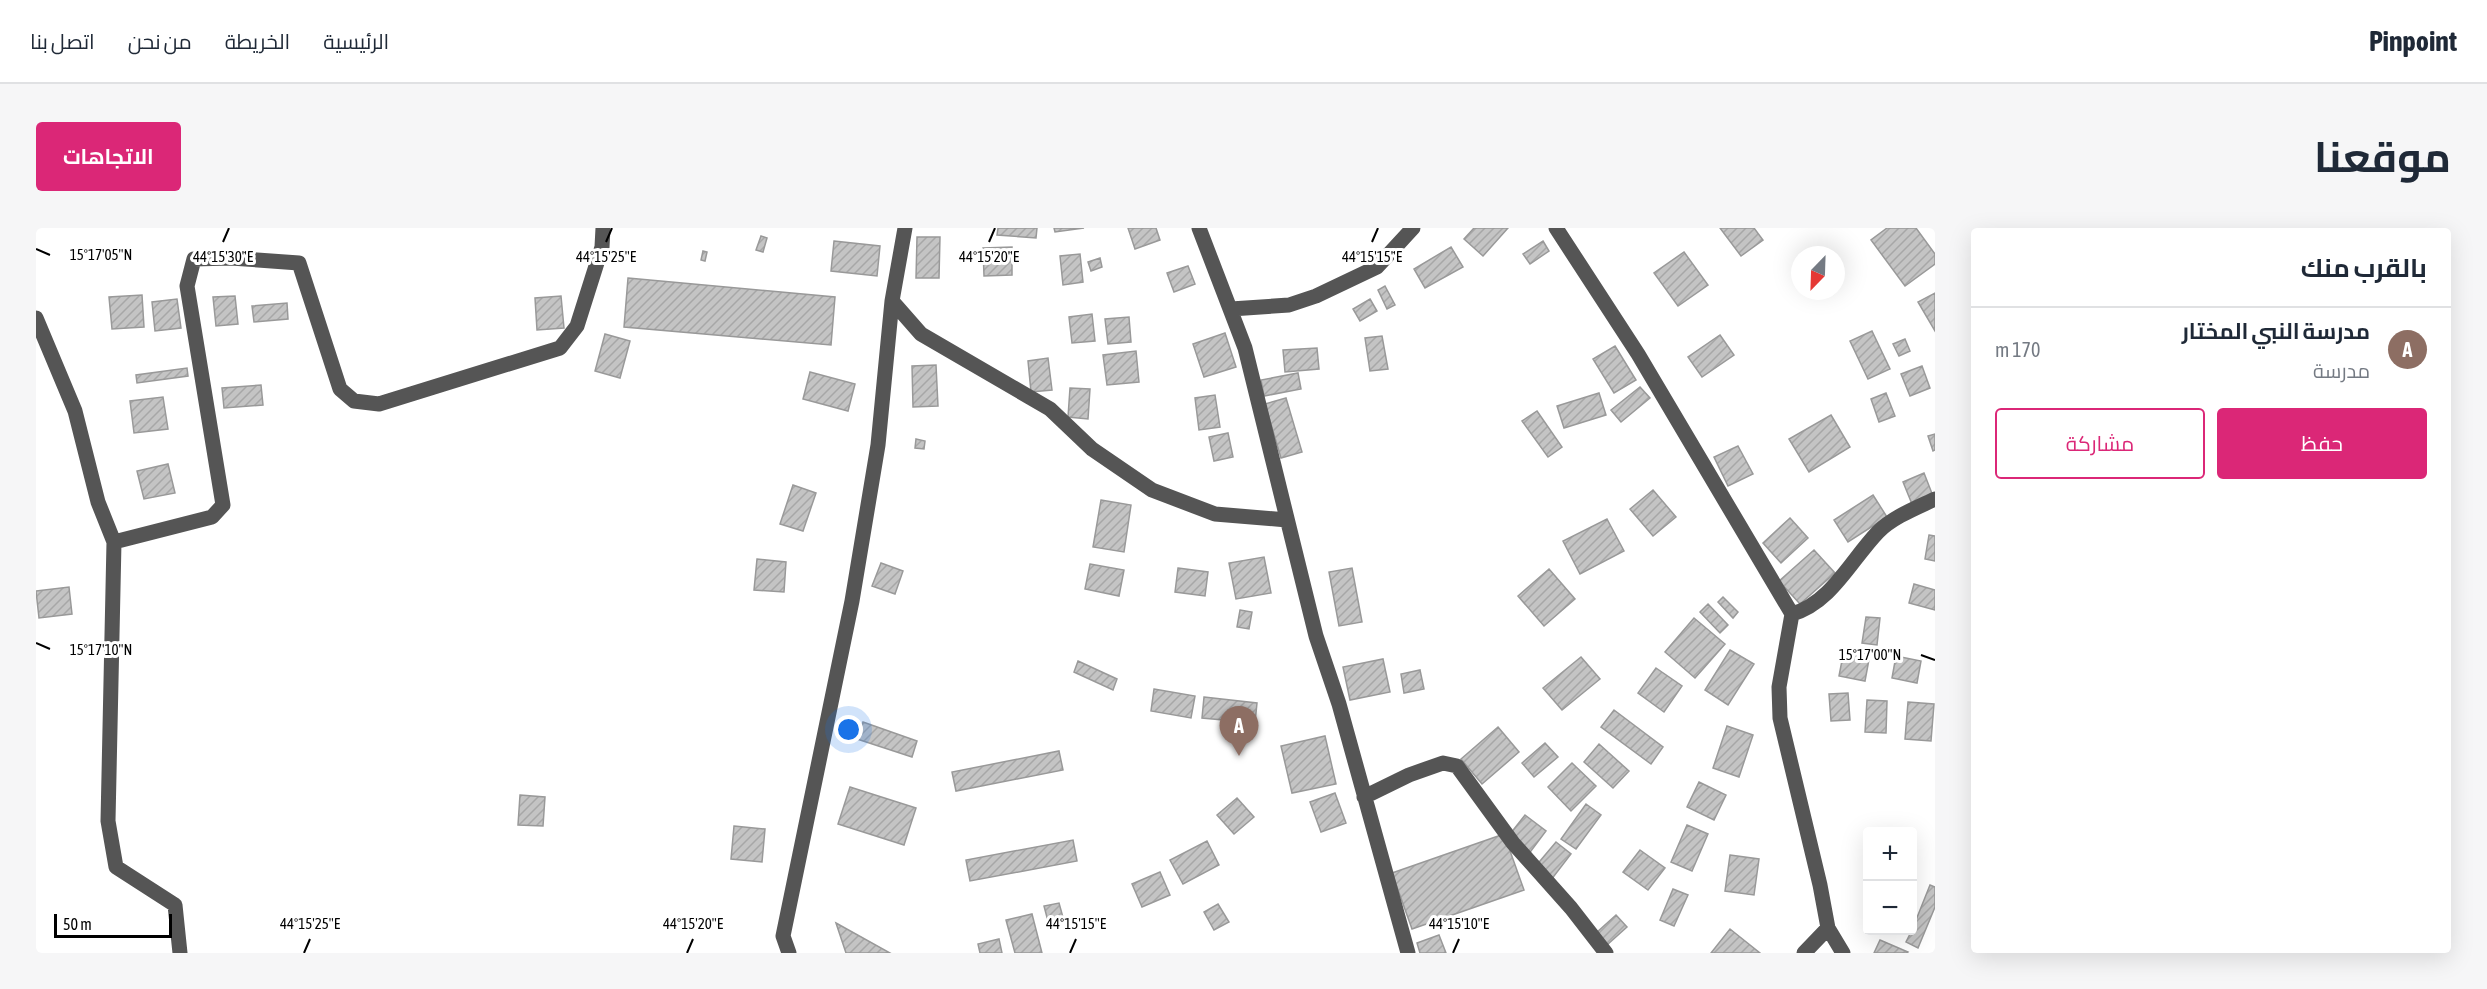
<!DOCTYPE html>
<html lang="ar">
<meta charset="utf-8">
<style>
body{margin:0;font-family:"Asap Condensed",Cairo,sans-serif;background:#f6f6f7;color:#1f2937;direction:rtl}
.controls{position:absolute;right:18px;bottom:18px;display:grid;overflow:hidden;border-radius:6px;box-shadow:0 6px 24px #0002}
.controls button{width:54px;height:54px;display:grid;place-items:center;padding:0;border:0;border-bottom:2px solid #e0e1e3;background:#fff;color:#1f2937;font:30px sans-serif}
.compass{position:absolute;left:1755px;top:18px;width:54px;height:54px;border-radius:50%;background:#fff;box-shadow:0 6px 24px #0002;rotate:203deg}
.scale{position:absolute;left:18px;bottom:15px;width:118px;box-sizing:border-box;padding-left:6px;border:3px solid #000;border-top:0;font-size:16px;line-height:21px;white-space:nowrap;color:#000;-webkit-text-stroke:4px #fff;paint-order:stroke}
.you{position:absolute;left:813px;top:502px;width:21px;height:21px;margin:-15px;border:4px solid #fff;border-radius:50%;background:#1a73e8;box-shadow:0 0 0 9px #1a73e833}
.badge{display:grid;place-items:center;width:39px;height:39px;border-radius:50%;background:#db2777;color:#fff;font-size:20px;font-weight:700}
.pin{position:absolute;translate:-50% -50px;filter:drop-shadow(0 2px 3px #0008)}
.pin::after{content:'';position:absolute;top:32px;width:21px;height:18px;background:inherit;clip-path:polygon(0 0,100% 0,50% 100%)}
.list{margin:0;padding:0;list-style:none}
h2{display:flex;justify-content:space-between;align-items:center;height:78px;margin:0;padding:0 24px;font-size:26px}
h2 small{font-size:20px;font-weight:400;color:#747a83}
.list li{display:grid;grid-template-columns:39px 1fr auto;gap:18px;align-items:center;box-sizing:border-box;height:84px;padding:0 24px;border-top:2px solid #e0e1e3}
.list b{display:block;font-size:22px;white-space:nowrap}
.list p{margin:0;font-size:20px;white-space:nowrap;color:#747a83}
.list em{font-size:20px;font-style:normal;color:#747a83}
.actions{display:flex;gap:12px;padding:18px 24px}
.actions a{flex:1;padding:14px 0;border:2px solid #db2777;border-radius:6px;text-align:center;font-size:21px;color:#db2777}
.actions .main{background:#db2777;color:#fff}
.map{position:relative;flex:none;width:1899px;height:725px;overflow:hidden;direction:ltr;border-radius:6px}
header{display:flex;align-items:center;gap:36px;box-sizing:border-box;height:84px;padding:0 30px;background:#fff;border-bottom:2px solid #e0e1e3}
header strong{font-size:28px}
nav{display:flex;gap:33px;margin-inline-start:auto;font-size:21px}
.intro{display:flex;align-items:center;justify-content:space-between;box-sizing:border-box;height:144px;padding:0 36px}
h1{margin:0;font-size:42px}
.button{padding:15px 27px;border-radius:6px;background:#db2777;color:#fff;font-size:21px;font-weight:700}
main{display:flex;gap:36px;padding:0 36px}
aside{flex:1;background:#fff;border-radius:6px;box-shadow:0 6px 24px #0002}
.map>svg:first-child{display:block}
</style>
<header>
<strong>Pinpoint</strong>
<nav><a>الرئيسية</a><a>الخريطة</a><a>من نحن</a><a>اتصل بنا</a></nav>
</header>
<div class="intro"><h1>موقعنا</h1><a class="button">الاتجاهات</a></div>
<main>
<aside>
<h2>بالقرب منك<small></small></h2>
<ul class="list">
<li><span class="badge" style="background:#8d6e63">A</span><div><b>مدرسة النبي المختار</b><p>مدرسة</p></div><em>170 m</em></li>
</ul>
<div class="actions"><a class="main">حفظ</a><a>مشاركة</a></div>
</aside>
<div class="map">
<svg width="1899" height="725" viewBox="0 0 1899 725">
<defs>
<pattern id="building-hatch" width="6" height="6" patternUnits="userSpaceOnUse" patternTransform="scale(1.5)"><rect width="6" height="6" fill="#c4c4c4"/><path d="M-1 1l2-2M0 6l6-6M5 7l2-2" fill="none" stroke="#a7a7a7"/></pattern>
</defs>
<rect width="100%" height="100%" fill="#fff"/>
<path fill="url(#building-hatch)" stroke="#999" stroke-width="1.5" d="M962,0H1001L1000,10L961,7Z
M1018,0H1048L1019,4Z
M1092,0H1120L1124,12L1099,21Z
M1438,0H1472L1447,28L1428,11Z
M1684,0H1718L1727,12L1705,28Z
M1851,0H1880L1899,26V36L1869,58L1835,12Z
M725,8L731,10L727,24L720,22Z
M881,9H904L903,50H880Z
M798,13L844,18L841,48L795,43Z
M1507,13L1513,23L1494,36L1487,26Z
M976,19V47L948,48L947,20Z
M1415,19L1427,39L1389,60L1378,41Z
M667,23L671,24L669,33L665,32Z
M1648,24L1672,57L1642,78L1618,45Z
M1044,26L1047,54L1027,57L1024,28Z
M1064,30L1066,39L1055,43L1052,34Z
M1152,38L1159,56L1138,64L1131,45Z
M592,50L799,69L795,117L588,99Z
M1349,58L1359,77L1351,81L1342,62Z
M1899,65V103L1882,74Z
M106,67L108,99L76,101L73,69Z
M199,68L202,96L180,98L177,69Z
M525,68L528,100L501,102L499,70Z
M141,71L145,100L119,103L116,74Z
M1334,71L1341,83L1324,93L1317,81Z
M251,75L252,91L218,94L216,78Z
M1056,86L1059,113L1036,115L1033,89Z
M1093,89L1095,114L1072,116L1069,91Z
M1836,103L1854,141L1832,151L1814,113Z
M1189,105L1200,139L1168,149L1157,116Z
M569,106L594,113L584,150L559,143Z
M1684,107L1698,127L1666,149L1652,129Z
M1346,108L1352,141L1334,143L1329,110Z
M1869,111L1874,123L1863,128L1857,116Z
M1579,118L1600,152L1578,165L1557,131Z
M1281,120L1283,141L1249,144L1247,122Z
M1100,123L1103,154L1071,157L1067,127Z
M1012,130L1016,162L995,164L992,133Z
M900,137L902,178L877,179L876,138Z
M1886,138L1894,160L1874,168L1865,146Z
M151,140L152,148L101,155L100,147Z
M774,144L819,156L812,183L767,171Z
M1262,145L1265,161L1228,168L1225,152Z
M225,157L227,177L188,180L186,160Z
M1604,159L1614,170L1585,194L1575,182Z
M1034,160L1054,161L1052,191L1032,189Z
M1563,165L1570,187L1528,200L1521,178Z
M1850,165L1859,188L1843,194L1835,171Z
M1179,167L1184,199L1163,202L1159,170Z
M127,169L132,201L98,205L94,173Z
M1250,170L1266,224L1245,230L1229,176Z
M1501,183L1526,219L1512,229L1486,193Z
M1795,187L1814,219L1773,244L1753,211Z
M1192,205L1197,229L1178,233L1173,209Z
M1899,206V222L1897,223L1892,208Z
M880,211L889,213L888,221L879,220Z
M1702,218L1717,246L1692,258L1678,229Z
M132,236L139,265L108,271L101,243Z
M1888,245L1897,268L1876,276L1867,254Z
M757,257L780,265L767,303L744,296Z
M1617,262L1640,289L1617,308L1594,281Z
M1837,267L1851,289L1812,314L1798,292Z
M1065,272L1095,277L1088,324L1057,319Z
M1754,290L1772,310L1745,335L1727,315Z
M1571,291L1588,323L1544,346L1527,313Z
M1893,307L1899,308V333L1889,331Z
M1778,322L1799,345L1764,376L1743,353Z
M1228,329L1235,365L1200,371L1193,335Z
M721,331L750,334L748,364L718,362Z
M845,335L867,343L859,366L836,358Z
M1054,336L1088,342L1083,368L1049,361Z
M1142,340L1172,344L1169,368L1139,364Z
M1316,340L1326,394L1303,398L1293,344Z
M1513,341L1539,371L1508,398L1482,368Z
M1878,356L1899,362V382L1873,375Z
M33,359L36,386L3,390L0,363Z
M1687,369L1702,384L1697,390L1682,374Z
M1672,376L1692,397L1684,405L1664,384Z
M1204,382L1216,384L1213,401L1201,399Z
M1830,389L1844,390L1841,417L1826,415Z
M1658,390L1689,416L1659,450L1629,424Z
M1694,422L1718,436L1692,477L1669,462Z
M1808,422L1834,426L1829,453L1803,448Z
M1860,428L1885,433L1881,455L1856,450Z
M1545,429L1564,451L1526,482L1507,460Z
M1347,431L1354,464L1314,472L1307,439Z
M1042,433L1081,451L1077,462L1038,444Z
M1620,440L1646,458L1628,484L1602,465Z
M1384,442L1388,461L1368,465L1365,446Z
M1118,461L1159,468L1155,490L1115,483Z
M1812,465L1814,492L1795,493L1793,466Z
M1168,469L1221,475L1219,495L1166,490Z
M1831,472L1851,473L1850,505L1829,504Z
M1872,474L1898,476L1895,513L1869,511Z
M1578,482L1627,519L1615,536L1565,499Z
M827,494L881,513L876,529L821,511Z
M1691,498L1717,507L1703,549L1677,540Z
M1462,499L1483,524L1446,556L1425,531Z
M1289,508L1300,556L1256,565L1245,518Z
M1509,515L1522,529L1498,549L1486,535Z
M1563,516L1593,543L1577,560L1548,534Z
M1023,523L1027,542L920,563L916,544Z
M1536,535L1560,558L1535,583L1512,559Z
M1663,554L1690,567L1678,592L1651,579Z
M814,559L880,580L868,617L802,596Z
M1299,565L1310,595L1285,604L1274,574Z
M484,567L509,569L507,598L482,597Z
M1201,570L1218,589L1198,606L1181,587Z
M1550,576L1565,587L1540,621L1525,611Z
M1489,587L1510,603L1492,627L1471,610Z
M1651,597L1672,606L1656,643L1635,634Z
M698,598L729,601L726,634L695,631Z
M1468,606L1488,662L1376,701L1356,645Z
M1037,612L1041,633L934,653L930,632Z
M1171,613L1183,637L1147,656L1134,632Z
M1520,614L1535,626L1515,652L1499,639Z
M1604,622L1629,640L1612,662L1587,644Z
M1694,627L1723,631L1718,667L1689,663Z
M1124,644L1134,667L1106,679L1096,656Z
M1894,657L1899,659V679L1882,720L1870,714L1876,702Z
M1637,661L1652,667L1638,698L1624,692Z
M1023,675L1028,693L1013,697L1008,678Z
M1182,676L1193,694L1178,702L1168,684Z
M996,686L1006,725H979L970,692Z
M1580,687L1591,699L1571,717L1560,705Z
M800,695L854,725H810Z
M1694,701L1724,725H1675Z
M1403,707L1410,725H1384L1381,715Z
M963,711L966,725H944L942,716Z
M1844,712L1872,724L1871,725H1838Z"/>
<g fill="none" stroke-linecap="round" stroke-linejoin="round">
<path stroke="#555" stroke-width="15" d="M869,0L856,73L885,106L1014,181L1056,221L1116,262L1179,286L1251,292
M1163,0L1209,120L1280,408L1303,476L1372,725
M1520,0L1602,126L1756,386C1795,375 1815,332 1842,304C1857,289 1880,280 1899,271
M1195,81L1253,77L1280,68L1341,39L1377,0
M0,90L39,183L62,274L78,314L72,593L80,639L139,677L144,725
M78,314L176,289L187,277L151,58L158,31L195,30L263,35L304,161L318,173L343,176L524,120L541,98L566,19L567,0
M1756,386L1743,459L1744,490L1784,657L1792,700L1807,725
M1328,569L1373,547L1407,535L1421,538L1477,615L1535,680L1570,725
M753,725L747,708L816,373L842,217L856,73
M1768,725L1792,700"/>
</g>
<path fill="none" stroke="#000" stroke-width="2" d="M187,14L193,0M570,14L576,0M953,14L959,0M1336,14L1342,0M0,21L14,27M0,415L14,421M1885,427L1899,432M268,725L274,711M651,725L657,711M1034,725L1040,711M1417,725L1423,711"/>
<g font-size="15" text-anchor="middle" fill="#000" stroke="#fff" stroke-width="6" stroke-linejoin="round" paint-order="stroke">
<text x="65" y="32">15°17'05"N</text>
<text x="187" y="34">44°15'30"E</text>
<text x="570" y="34">44°15'25"E</text>
<text x="953" y="34">44°15'20"E</text>
<text x="1336" y="34">44°15'15"E</text>
<text x="65" y="427">15°17'10"N</text>
<text x="1834" y="432">15°17'00"N</text>
<text x="274" y="701">44°15'25"E</text>
<text x="657" y="701">44°15'20"E</text>
<text x="1040" y="701">44°15'15"E</text>
<text x="1423" y="701">44°15'10"E</text>
</g>
</svg>
<div class="controls">
<button>+</button>
<button>−</button>
</div>
<svg class="compass" viewBox="-18 -18 36 36"><path d="M0-13l5 13h-10z" fill="#e53935"/><path d="M0 13l5-13h-10z" fill="#747a83"/></svg>
<div class="scale">50 m</div>
<div class="you"></div>
<div class="pin badge" style="left:1203px;top:528px;background:#8d6e63">A</div>
</div>
</main>
